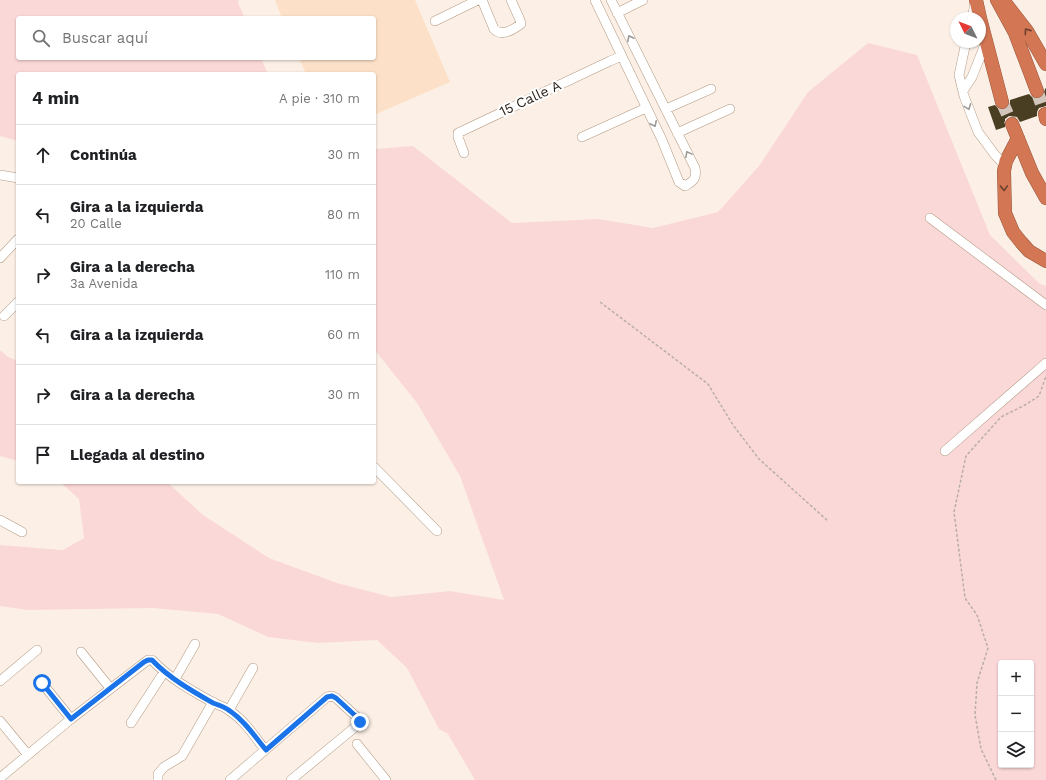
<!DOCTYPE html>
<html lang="es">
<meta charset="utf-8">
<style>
body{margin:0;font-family:"Work Sans",sans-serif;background:#f2f2f2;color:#202124}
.controls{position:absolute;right:12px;bottom:12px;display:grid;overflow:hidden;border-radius:4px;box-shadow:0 1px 3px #0004}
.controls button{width:36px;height:36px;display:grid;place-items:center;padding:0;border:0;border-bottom:1px solid #e0e0e0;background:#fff;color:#202124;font:20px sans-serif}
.compass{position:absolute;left:950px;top:12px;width:36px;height:36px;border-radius:50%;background:#fff;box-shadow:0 1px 3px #0004;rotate:312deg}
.stop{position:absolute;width:12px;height:12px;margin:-9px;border:3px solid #1a73e8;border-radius:50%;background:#fff}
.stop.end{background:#1a73e8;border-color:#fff;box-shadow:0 1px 4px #0008}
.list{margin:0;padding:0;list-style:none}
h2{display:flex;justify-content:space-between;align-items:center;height:52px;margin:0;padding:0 16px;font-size:17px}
h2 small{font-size:13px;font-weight:400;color:#757577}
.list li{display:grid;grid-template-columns:26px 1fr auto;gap:12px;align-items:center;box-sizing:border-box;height:60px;padding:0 16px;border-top:1px solid #e0e0e0}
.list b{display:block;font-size:15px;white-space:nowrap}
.list p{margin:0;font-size:13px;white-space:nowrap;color:#757577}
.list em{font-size:13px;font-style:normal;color:#757577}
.icon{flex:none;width:22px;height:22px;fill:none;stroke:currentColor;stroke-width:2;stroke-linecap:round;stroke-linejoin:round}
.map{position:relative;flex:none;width:1046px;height:780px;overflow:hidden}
.search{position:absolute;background:#fff;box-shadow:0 1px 3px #0004;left:16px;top:16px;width:360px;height:44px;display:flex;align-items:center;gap:10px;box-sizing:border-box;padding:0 14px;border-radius:4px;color:#757577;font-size:15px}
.panel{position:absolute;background:#fff;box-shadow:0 1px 3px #0004;left:16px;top:72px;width:360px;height:412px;border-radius:4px}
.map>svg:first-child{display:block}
</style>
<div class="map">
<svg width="1046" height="780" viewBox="0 0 1046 780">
<rect width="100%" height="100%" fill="#fcf0e6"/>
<path fill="#fce1c8" d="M275,0H415L450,82L374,115V74H306L299,58H374V18H282Z"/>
<path fill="#fbd8d8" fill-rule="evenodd" d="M0,0H239L238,3L245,18H18V58H261L268,74H18V141L0,136Z
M868,43L917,55L990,235L1040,284L1046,286V780H475L448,734L439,729L407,668L377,640L318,643L268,637L218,614L152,608L28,610L0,606V545L63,550L84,538L79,499L60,482H167L203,515L269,558L337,583L391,597L450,591L504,600L460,476L417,403L374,349V149L413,146L512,223L599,219L653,228L718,212L759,166L808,92ZM1001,663H1031V765H1001Z
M0,350L8,357L18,361V461L0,456Z"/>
<path fill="#493e21" d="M1046,88V106L1039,108L1037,112V116L1020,122L1017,117L1009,116L1005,119V127L996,130L988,107L995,105L1000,110H1004L1010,104V100L1029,94L1032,97L1039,99L1043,96L1045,89Z"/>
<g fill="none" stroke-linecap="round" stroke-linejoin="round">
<path stroke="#d2c6bc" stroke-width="13" stroke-dasharray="13 6" stroke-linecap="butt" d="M1037,91L1045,114
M1002,102L1012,124"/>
<g stroke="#b29880" stroke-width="10">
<path id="minor" d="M482,0L494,29C501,37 513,30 521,24L520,20L511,0
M595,0L662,140L679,182L685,186C694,181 697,178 695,168L611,0
M617,13L643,0
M972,18L975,4
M435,21L478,0
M966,42L959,75L964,96L978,132L995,155L1005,165
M963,91L972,77L986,42
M666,109L711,89
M677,133L730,109
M582,137L646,108
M464,153L458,137V133L610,61L622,56
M0,175L18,178
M930,218L1046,305
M0,258L18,239
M4,316L18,302
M945,451L1046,363
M374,467L437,531
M0,520L22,532
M81,652L110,688
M175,679L195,644
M0,681L37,650
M42,683L71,719
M229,710L253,668
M0,721L28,755
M131,723L164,672
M357,744L386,780
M0,778L71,719L148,660H152C169,678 192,691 214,703C219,705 225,707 230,711C245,721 255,737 265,750
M158,780V774L164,767L182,756L213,702
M230,780L327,697L332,696L336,698L360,720V723L291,780"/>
</g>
<g stroke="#97573e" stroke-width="14">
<path id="highway" d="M976,0L980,18
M997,0L1015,33L1037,91
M1006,4L1027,31L1046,64
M980,18L1002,102
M1045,114L1046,119
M1012,124L1032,173L1046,198
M1018,138L1006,161L1004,171L1005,213L1013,232L1021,242L1029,251L1046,261"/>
</g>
<path stroke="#b9aea4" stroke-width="1.5" stroke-dasharray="3 2" stroke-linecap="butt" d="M600,302L708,384L733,425L759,459L828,521
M996,780L981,749L975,715L977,683L988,648L977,615L965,598L954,512L966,456L1001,417L1025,405L1039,396L1046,376"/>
<use href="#minor" stroke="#fff" stroke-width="9"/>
<use href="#highway" stroke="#d37654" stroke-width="13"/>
</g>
<defs><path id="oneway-chevron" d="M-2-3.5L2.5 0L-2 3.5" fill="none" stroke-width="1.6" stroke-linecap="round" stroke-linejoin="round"/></defs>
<g stroke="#6c412e">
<use href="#oneway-chevron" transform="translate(1027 31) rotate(-125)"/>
<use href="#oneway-chevron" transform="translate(1004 188) rotate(88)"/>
</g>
<g stroke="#9e9a96">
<use href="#oneway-chevron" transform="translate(630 38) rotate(-117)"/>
<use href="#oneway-chevron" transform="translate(968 107) rotate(69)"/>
<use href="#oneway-chevron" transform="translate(654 124) rotate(64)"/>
<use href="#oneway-chevron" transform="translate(688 154) rotate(-118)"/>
</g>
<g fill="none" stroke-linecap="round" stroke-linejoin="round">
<path stroke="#1a73e8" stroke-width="5" d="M42,683L71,719L144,662L148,660H152C169,678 192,691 213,703C219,705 225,707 230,711C245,721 255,737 266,750L327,697L332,696L336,698L360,720V722"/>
</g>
<g text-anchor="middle" stroke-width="4" stroke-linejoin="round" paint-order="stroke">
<g font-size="14" fill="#281e15" stroke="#fff">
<text transform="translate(530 98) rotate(-25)" y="5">15 Calle A</text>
</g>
</g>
</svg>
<div class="controls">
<button>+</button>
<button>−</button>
<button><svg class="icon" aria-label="layers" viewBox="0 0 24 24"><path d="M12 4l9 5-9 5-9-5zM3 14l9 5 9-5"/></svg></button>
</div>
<svg class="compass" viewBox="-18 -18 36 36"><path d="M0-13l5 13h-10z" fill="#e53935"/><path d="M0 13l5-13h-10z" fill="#757577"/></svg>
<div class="stop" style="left:42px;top:683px"></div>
<div class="stop end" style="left:360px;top:722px"></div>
<div class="search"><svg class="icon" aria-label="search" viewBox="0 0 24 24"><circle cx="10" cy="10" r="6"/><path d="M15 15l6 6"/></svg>Buscar aquí</div>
<section class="panel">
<h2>4 min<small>A pie · 310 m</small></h2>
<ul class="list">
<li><svg class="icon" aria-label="ahead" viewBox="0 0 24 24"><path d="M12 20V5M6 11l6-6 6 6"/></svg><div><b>Continúa</b></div><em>30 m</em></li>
<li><svg class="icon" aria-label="left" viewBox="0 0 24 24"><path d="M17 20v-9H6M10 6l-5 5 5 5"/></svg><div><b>Gira a la izquierda</b><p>20 Calle</p></div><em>80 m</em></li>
<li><svg class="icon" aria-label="right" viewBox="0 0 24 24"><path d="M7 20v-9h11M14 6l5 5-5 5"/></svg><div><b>Gira a la derecha</b><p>3a Avenida</p></div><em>110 m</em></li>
<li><svg class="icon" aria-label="left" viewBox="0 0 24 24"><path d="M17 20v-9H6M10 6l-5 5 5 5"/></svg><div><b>Gira a la izquierda</b></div><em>60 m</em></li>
<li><svg class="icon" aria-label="right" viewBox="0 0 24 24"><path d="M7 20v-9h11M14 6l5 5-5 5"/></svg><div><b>Gira a la derecha</b></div><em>30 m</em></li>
<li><svg class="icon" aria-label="arrive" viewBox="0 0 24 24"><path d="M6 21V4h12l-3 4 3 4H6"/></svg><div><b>Llegada al destino</b></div></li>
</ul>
</section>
</div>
